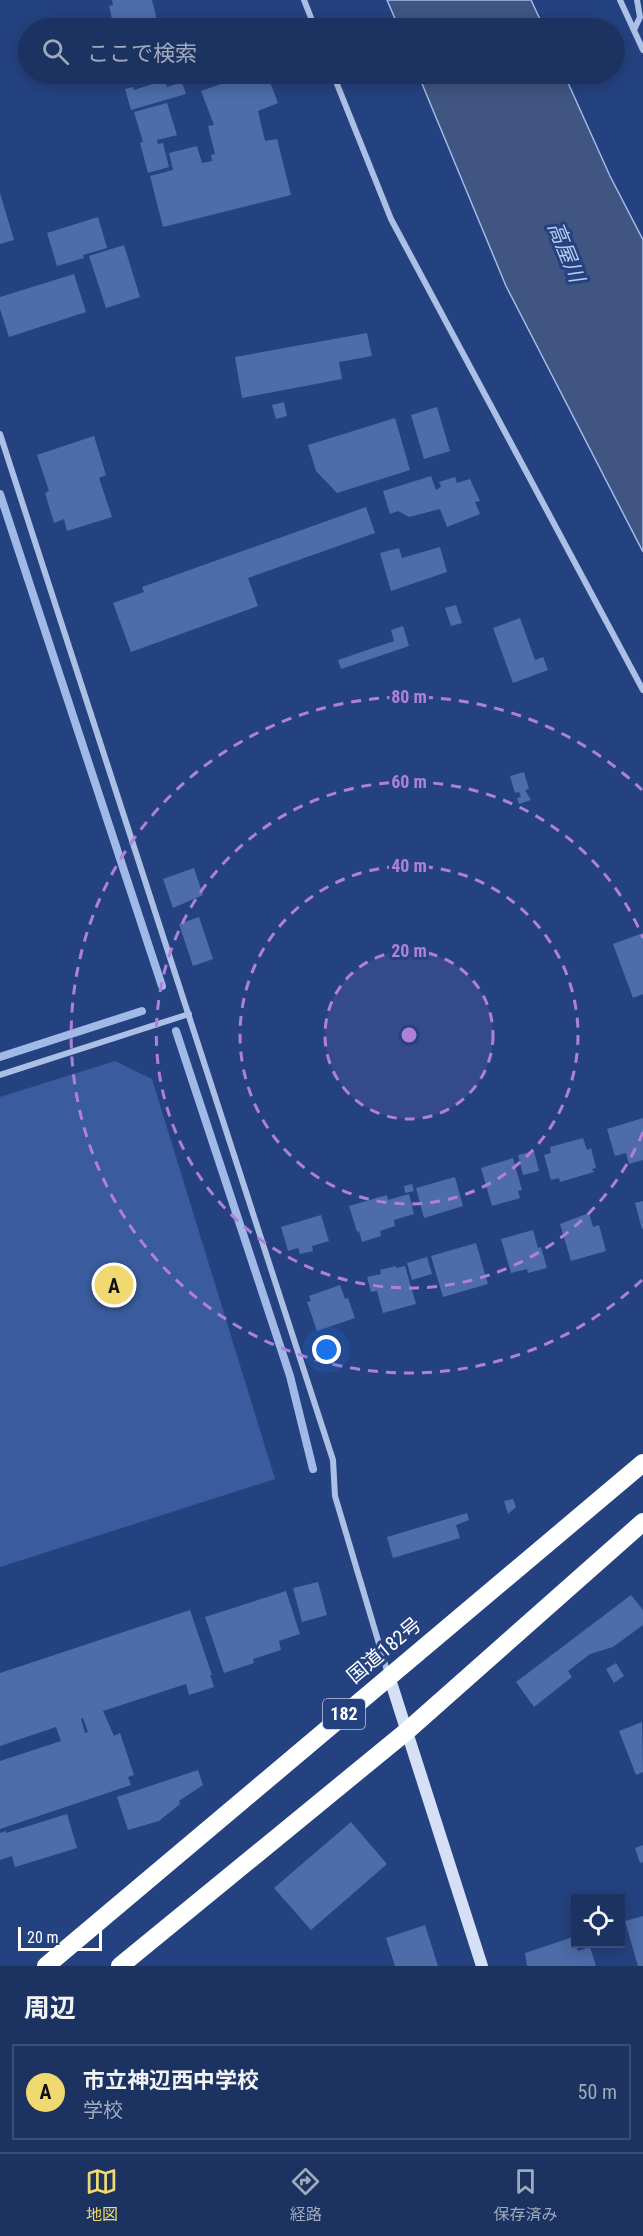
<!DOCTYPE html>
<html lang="ja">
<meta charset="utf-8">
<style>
body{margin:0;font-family:"Roboto Condensed","Noto Sans JP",sans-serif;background:#253a66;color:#f1f3f6}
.controls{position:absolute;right:18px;bottom:18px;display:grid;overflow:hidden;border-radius:0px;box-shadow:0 3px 15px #0003}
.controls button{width:54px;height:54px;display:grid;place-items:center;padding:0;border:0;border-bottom:2px solid #3a4d75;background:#1c3260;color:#f1f3f6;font:30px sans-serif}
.scale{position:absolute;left:18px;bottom:15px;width:84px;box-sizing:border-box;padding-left:6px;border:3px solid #fff;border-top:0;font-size:16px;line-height:21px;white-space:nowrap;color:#fff;-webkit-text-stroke:4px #254280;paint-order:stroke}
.you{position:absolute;left:327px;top:1350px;width:21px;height:21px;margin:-15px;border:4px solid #fff;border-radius:50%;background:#1a73e8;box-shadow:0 0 0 9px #1a73e833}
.badge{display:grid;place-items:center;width:39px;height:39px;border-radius:50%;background:#f0d970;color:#111;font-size:20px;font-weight:700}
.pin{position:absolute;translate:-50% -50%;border:3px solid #fff;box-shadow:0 2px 6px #0006}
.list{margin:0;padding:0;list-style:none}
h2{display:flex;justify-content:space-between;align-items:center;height:78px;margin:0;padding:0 24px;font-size:26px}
h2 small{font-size:20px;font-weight:400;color:#a0aabd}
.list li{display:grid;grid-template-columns:39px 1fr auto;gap:18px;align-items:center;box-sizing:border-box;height:96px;margin:0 12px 12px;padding:0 12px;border:2px solid #3a4d75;border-radius:0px}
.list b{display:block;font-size:22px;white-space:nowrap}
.list p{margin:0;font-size:20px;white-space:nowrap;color:#a0aabd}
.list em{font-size:20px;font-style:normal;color:#a0aabd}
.icon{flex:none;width:33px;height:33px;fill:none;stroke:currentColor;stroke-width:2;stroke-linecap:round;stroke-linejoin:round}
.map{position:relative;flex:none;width:643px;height:1966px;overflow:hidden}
.search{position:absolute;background:#1c3260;box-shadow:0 3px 15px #0003;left:18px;right:18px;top:18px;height:66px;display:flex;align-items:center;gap:15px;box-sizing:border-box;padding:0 21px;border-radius:33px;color:#a0aabd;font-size:22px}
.sheet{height:186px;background:#1c3260}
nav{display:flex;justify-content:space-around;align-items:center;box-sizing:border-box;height:84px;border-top:2px solid #3a4d75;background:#1c3260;font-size:16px;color:#a0aabd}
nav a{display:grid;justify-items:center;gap:3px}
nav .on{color:#f0d970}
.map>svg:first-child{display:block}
</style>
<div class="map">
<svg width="643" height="1966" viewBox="0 0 643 1966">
<rect width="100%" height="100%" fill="#254280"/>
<path fill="#3a5b9d" d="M115,1061L152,1079L275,1479L0,1567V1097Z"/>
<path fill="#405582" stroke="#a0b9e7" stroke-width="1.5" d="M387,0H531L544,28H399Z
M418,74H564L610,176L643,240V552L506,286Z"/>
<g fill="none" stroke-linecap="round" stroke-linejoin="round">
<path stroke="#a0b9e7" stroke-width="8" d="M0,494L162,986
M176,1031L290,1376L313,1469
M0,1057L142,1011"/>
</g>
<path fill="#4d6ca8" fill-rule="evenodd" d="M112,0H152L159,28H114L109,6L113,5Z
M250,74H267L278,103L258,111L265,141L277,139L291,195L163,227L150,176L173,170L169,153L197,146L202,163L212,161L211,155L215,154L208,126L214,125L201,91Z
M165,80L167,87L182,82L186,94L131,110L125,89L133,87L134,90Z
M167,103L177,135L157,140L158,144L163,143L169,167L148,173L140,143L143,142L134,112Z
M0,193L14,240L0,244Z
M98,217L107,248L83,255L84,258L57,266L47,233Z
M124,245L140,297L106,308L89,256Z
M74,274L86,312L9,337L0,309V297Z
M367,333L372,356L339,362L342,379L242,398L235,357Z
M284,402L287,416L276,419L272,405Z
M437,407L450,451L424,459L411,415Z
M395,418L410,470L337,493L316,471L308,445Z
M94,436L106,475L99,478L112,517L67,531L64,519L54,523L45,493L49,491L37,455Z
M431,476L436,490L441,487L439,482L455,477L457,483L470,479L480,501L475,502L480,514L447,527L440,509L409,517L398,511L390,514L383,491Z
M366,507L375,533L248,578L258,606L131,652L113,603L144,592L142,587Z
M440,547L447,572L391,591L380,553L399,548L402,558Z
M456,605L462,623L451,626L445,608Z
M520,618L535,660L543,657L548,670L513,683L493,628Z
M403,626L409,646L341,669L338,660L394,641L391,630Z
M524,772L529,789L525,790L531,800L519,804L517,798L521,797L519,792L515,793L510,776Z
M194,868L203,895L173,908L163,879Z
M199,917L213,959L193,966L179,924Z
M643,933V994L633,998L613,944Z
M643,1118V1160L629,1164L626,1153L615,1156L607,1129Z
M583,1138L587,1150L591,1148L596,1168L592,1169L594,1172L560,1182L559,1178L551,1180L544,1155L551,1153L550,1147Z
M534,1151L539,1171L523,1175L518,1155Z
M513,1158L522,1190L518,1191L520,1198L492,1206L481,1168Z
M455,1177L463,1206L424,1218L416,1188Z
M412,1184L414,1191L405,1193L404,1186Z
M409,1194L414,1214L394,1220L395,1226L380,1231L381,1236L362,1242L359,1231L357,1232L349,1206L387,1195L388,1200Z
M643,1201V1228L642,1229L635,1203Z
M589,1213L593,1227L599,1225L606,1251L571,1261L560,1224Z
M321,1215L329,1241L312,1246L313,1251L300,1254L298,1248L288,1251L281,1227Z
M533,1230L538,1248L541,1247L547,1268L528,1273L527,1269L511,1273L501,1239Z
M476,1243L488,1284L443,1297L431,1256Z
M427,1257L432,1274L412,1280L407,1263Z
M396,1266V1268L405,1266L416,1304L383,1313L377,1291L371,1292L367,1277L381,1274L380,1270Z
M340,1285L345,1299L348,1298L355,1318L317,1331L307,1302L311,1301L309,1296Z
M513,1499L516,1507L508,1514L504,1501Z
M467,1513L469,1520L456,1525L460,1538L393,1558L387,1537Z
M318,1582L327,1615L302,1622L293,1588Z
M286,1591L300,1634L279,1641L281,1650L253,1659L254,1663L224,1673L205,1617Z
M631,1595L643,1610V1625L613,1647L590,1654L568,1671L572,1677L534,1707L516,1682Z
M190,1610L212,1675H210L214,1687L189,1695L186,1684L103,1711L114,1736L120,1733L134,1775L128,1777L131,1785L0,1829V1761L61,1741L56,1727L0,1746V1673ZM83,1718L88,1732L85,1733L81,1719Z
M616,1663L624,1676L614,1683L606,1669Z
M642,1722L643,1772L636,1775L619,1731Z
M198,1770L203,1785L179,1801L180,1804L159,1821L128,1830L117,1797Z
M67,1814L77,1848L15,1867L12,1856L0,1860V1833L6,1831V1833Z
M351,1822L387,1864L311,1930L274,1888Z
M643,1845V1862L640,1863L635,1848Z
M643,1916V1966H638L625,1921Z
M425,1925L438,1966H395L386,1938Z
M573,1937L578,1951L590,1947L596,1966H527L525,1953Z"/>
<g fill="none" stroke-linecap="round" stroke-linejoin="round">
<path stroke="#acc0e6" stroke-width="6" d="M304,0L315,28
M620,0L643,50
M634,30L640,17L637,0
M333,74L391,219L643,690
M0,434L333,1460L335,1496L388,1674
M0,1075L189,1014"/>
<path stroke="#d5e0f6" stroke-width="12" d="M389,1676L482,1966"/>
<path stroke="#fff" stroke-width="18" d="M46,1966L643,1463
M120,1966L407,1731L643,1522"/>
</g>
<circle cx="409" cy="1035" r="84" fill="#b080d9" fill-opacity=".12"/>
<g fill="none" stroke="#b080d9" stroke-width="3" stroke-dasharray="10 8">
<circle cx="409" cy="1035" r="84"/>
<circle cx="409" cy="1035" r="169"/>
<path d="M643 1132A253 253 0 1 1 643 938"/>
<path d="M642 1280A338 338 0 1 1 642 790"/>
</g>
<g text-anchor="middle" stroke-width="6" stroke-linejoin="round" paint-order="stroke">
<rect fill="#254280" stroke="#bec6d9" stroke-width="1.5" x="323" y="1699" width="42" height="30" rx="4.5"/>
<g font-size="18" font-weight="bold" fill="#fff">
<text x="344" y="1720">182</text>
</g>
<g font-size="20" fill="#fff" stroke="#254280">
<text transform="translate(384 1650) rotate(-40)" y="7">国道182号</text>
</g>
<g font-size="21" font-style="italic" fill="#b7caee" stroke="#254280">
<text transform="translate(566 252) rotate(68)" y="7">高屋川</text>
</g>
</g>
<circle cx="409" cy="1035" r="9" fill="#b080d9" stroke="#254280" stroke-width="3"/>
<g font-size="18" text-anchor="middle" font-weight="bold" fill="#b080d9" stroke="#254280" stroke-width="6" stroke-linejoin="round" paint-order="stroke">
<text x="409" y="703">80 m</text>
<text x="409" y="788">60 m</text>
<text x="409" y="872">40 m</text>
<text x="409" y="957">20 m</text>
</g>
</svg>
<div class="controls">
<button><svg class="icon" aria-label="locate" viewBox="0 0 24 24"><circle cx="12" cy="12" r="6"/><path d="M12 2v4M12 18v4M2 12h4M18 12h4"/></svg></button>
</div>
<div class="scale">20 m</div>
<div class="you"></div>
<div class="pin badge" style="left:114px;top:1285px">A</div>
<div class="search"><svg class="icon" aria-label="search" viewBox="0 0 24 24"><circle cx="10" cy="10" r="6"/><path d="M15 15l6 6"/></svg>ここで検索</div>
</div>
<section class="sheet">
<h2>周辺<small></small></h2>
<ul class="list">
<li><span class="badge">A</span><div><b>市立神辺西中学校</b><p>学校</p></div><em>50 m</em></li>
</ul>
</section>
<nav>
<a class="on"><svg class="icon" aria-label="map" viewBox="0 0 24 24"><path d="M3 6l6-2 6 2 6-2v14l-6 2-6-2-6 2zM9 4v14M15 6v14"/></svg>地図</a>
<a><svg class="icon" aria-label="directions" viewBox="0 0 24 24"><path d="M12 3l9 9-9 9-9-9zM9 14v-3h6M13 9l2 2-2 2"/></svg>経路</a>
<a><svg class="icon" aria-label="saved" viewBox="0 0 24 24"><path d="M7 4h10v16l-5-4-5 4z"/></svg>保存済み</a>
</nav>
